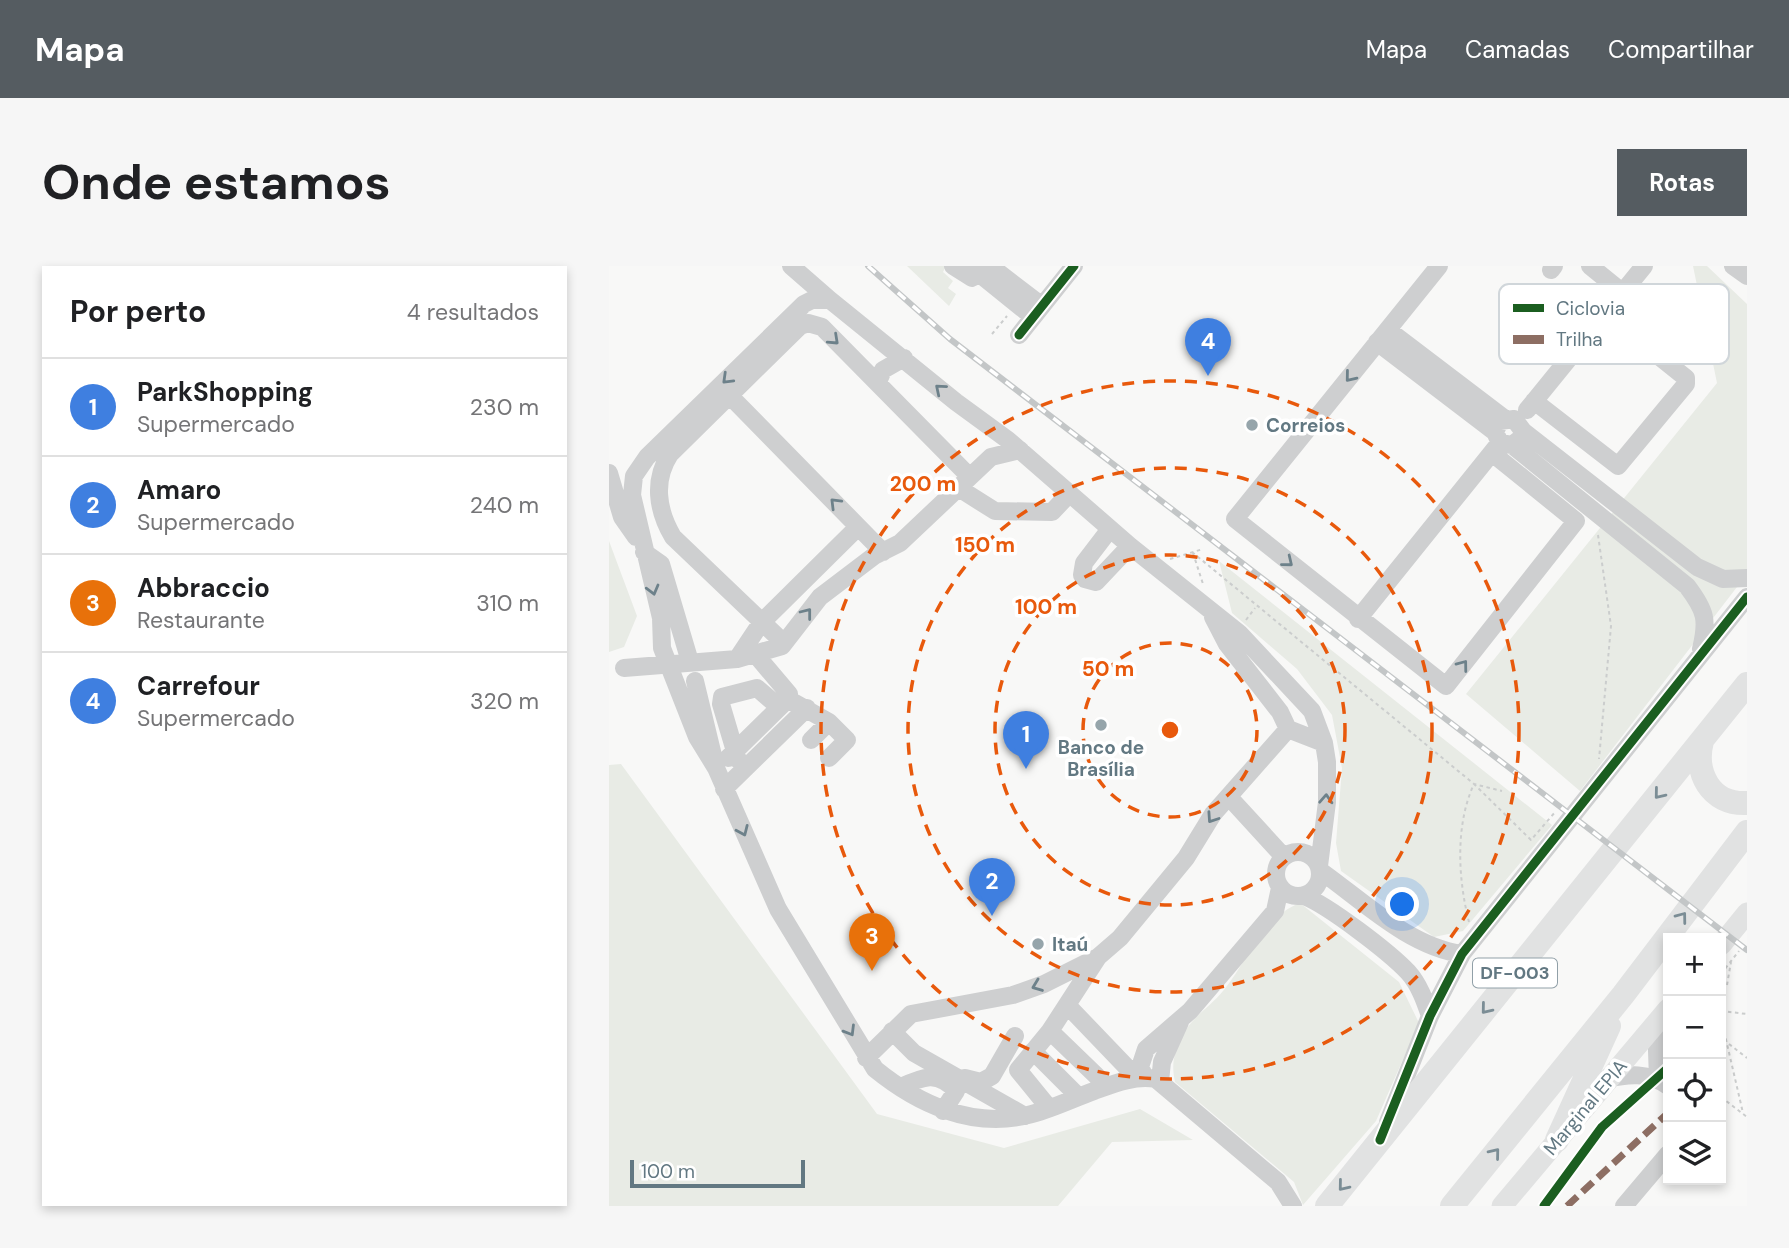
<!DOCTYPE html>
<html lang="pt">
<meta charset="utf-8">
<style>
body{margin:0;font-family:"DM Sans",sans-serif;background:#f6f6f6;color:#202124}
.controls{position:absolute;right:21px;bottom:21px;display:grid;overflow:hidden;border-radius:0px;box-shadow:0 4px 10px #0003}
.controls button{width:63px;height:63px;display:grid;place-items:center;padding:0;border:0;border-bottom:2px solid #e0e0e0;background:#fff;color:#202124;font:35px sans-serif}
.scale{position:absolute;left:21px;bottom:18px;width:175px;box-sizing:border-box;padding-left:7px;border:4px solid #627882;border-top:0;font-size:19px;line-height:24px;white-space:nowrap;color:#627882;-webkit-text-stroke:5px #fff;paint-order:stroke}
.you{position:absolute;left:794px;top:639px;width:24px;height:24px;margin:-18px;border:5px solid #fff;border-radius:50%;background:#1a73e8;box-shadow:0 0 0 10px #1a73e833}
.badge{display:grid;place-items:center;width:46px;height:46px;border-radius:50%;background:#555c61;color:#fff;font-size:23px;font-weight:700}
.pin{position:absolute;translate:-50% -58px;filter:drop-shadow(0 2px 4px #0008)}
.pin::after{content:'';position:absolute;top:37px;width:24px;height:21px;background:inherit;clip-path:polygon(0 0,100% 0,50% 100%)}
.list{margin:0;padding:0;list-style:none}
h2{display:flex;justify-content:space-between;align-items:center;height:91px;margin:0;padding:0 28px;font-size:30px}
h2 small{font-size:23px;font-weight:400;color:#757577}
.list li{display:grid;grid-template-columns:46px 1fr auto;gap:21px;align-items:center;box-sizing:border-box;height:98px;padding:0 28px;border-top:2px solid #e0e0e0}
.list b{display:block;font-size:26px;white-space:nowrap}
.list p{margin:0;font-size:23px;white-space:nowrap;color:#757577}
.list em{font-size:23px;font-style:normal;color:#757577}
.icon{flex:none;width:38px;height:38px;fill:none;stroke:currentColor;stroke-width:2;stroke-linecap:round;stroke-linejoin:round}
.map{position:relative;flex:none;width:1138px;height:940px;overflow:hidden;border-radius:0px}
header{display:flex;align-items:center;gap:42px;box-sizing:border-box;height:98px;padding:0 35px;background:#555c61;color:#fff}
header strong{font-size:33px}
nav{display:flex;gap:38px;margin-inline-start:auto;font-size:24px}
.intro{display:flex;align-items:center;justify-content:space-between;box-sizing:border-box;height:168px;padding:0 42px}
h1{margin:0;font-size:49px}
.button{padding:18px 32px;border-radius:0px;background:#555c61;color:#fff;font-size:24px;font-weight:700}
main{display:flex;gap:42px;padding:0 42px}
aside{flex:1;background:#fff;border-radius:0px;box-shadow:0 4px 10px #0003}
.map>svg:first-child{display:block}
</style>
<header>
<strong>Mapa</strong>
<nav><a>Mapa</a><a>Camadas</a><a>Compartilhar</a></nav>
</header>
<div class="intro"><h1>Onde estamos</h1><a class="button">Rotas</a></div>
<main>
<aside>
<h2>Por perto<small>4 resultados</small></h2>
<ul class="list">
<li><span class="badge" style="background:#3f7fe0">1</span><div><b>ParkShopping</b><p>Supermercado</p></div><em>230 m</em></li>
<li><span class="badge" style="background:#3f7fe0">2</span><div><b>Amaro</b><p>Supermercado</p></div><em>240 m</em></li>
<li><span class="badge" style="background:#e8710a">3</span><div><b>Abbraccio</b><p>Restaurante</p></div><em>310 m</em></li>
<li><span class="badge" style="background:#3f7fe0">4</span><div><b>Carrefour</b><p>Supermercado</p></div><em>320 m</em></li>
</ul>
</aside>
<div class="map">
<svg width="1138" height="940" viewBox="0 0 1138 940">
<rect width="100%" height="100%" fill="#f8f8f7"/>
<path fill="#e8ebe5" d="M298,0H337L334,6L344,15L339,22L347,28L340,40Z
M1084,0H1098L1138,38V308L971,525L857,428L1108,117Z
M0,275L28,350L15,381L0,386Z
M610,295L943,559L854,665L825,671L732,605L727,577L733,502L723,449L688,403L623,347Z
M12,498L268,848L395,882L531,843L584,874L503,876L449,940H0V499Z
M691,637L790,716L810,757L767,855L694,939L685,916L566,816C562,798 565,785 574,769C582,752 602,740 614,725C639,695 652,652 691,637Z"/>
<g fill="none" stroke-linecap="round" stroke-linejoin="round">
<path stroke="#cbcdcd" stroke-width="2" stroke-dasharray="3.5 3.5" stroke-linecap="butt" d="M383,68L398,50
M989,269L1002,360L990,493
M583,286L865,518L893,525
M584,287L594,318
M561,293L594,283
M637,354L646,342
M860,656C849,613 846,559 865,518L922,574L947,545
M1112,708L1130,685
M1118,719L1122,696
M1112,745L1138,748
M1112,752L1134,847
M1120,778L1138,792
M1112,831L1138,851"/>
<path stroke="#cecfd0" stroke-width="18" d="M182,0L221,34
M344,0L363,12L371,0
M381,0L433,40
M830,0L626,253L837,420L967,255L883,187
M981,0L1013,26
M1124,0L1138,10
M942,4L945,0
M367,5L424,51
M779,64L896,153
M410,69L465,0
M768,76L886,166
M269,116L274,104L295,92
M121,130L274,286
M925,135L1009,200L1077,118V112L996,47
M918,144L1035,0
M914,165L912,172L903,179L891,177L886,166L891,155L905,153L914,165L1088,301L1114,313L1138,312
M903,179L1078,320C1097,345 1099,354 1092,383
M0,207L13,251L27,271
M348,221L386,245L443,246L461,227
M501,263L475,297L473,309L476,313L487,316L521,280
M35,286L52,298L79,389
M604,351L618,378L671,446L679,463L715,477
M749,353L889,179
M175,377L64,271C48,244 44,214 61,188L191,60L199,57L213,61L360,210
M147,389L180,428L179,433L220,456L238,474L220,492
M128,393L152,357L249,261
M15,402L128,393L173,380L211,331L265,290L291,277L382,191L411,184
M86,415L107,502L169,643L266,803C309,838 363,863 419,849C441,844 463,833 485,825C504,818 526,809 547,813L669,916L684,940
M202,474L220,456
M119,492L179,433
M107,502L88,471L53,382L52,352L23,229L25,210L38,191L195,38L203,34H221L347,136L399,174L521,280L630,367L703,445L715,477L718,496V536L710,600
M136,502L128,492L112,438L113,431L148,422L170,441
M115,523L198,442
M620,531L675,591
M667 608a22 22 0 1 1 44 0a22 22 0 1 1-44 0Z
M713,606C755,636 801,681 853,688
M695,630C720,640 780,686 799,706C810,718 816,735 821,750
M458,739L528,812
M1047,757L1049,813
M283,765L305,787L416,850
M441,765L498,820
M424,785L470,831
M257,792L302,748L404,729L435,718L489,691L511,672L577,592L604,548L679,463
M536,811L531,801L537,783L581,745L666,645L671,622
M356,812L372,816L383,810L406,770
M997,813C1020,808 1039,806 1059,820
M551,815L553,796L571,756
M292,821C313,811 329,804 347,825L334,845
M440,842L409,804L441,765L489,691
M779,856L821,750L853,688L1138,331
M1015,940L1059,888"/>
<path stroke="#e1e2e2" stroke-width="21" d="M1112,679L1138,647
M893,940L1059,743"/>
<path stroke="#e1e2e2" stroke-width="24" d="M1093,475C1085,506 1101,539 1138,537
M948,874L1000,760
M718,940L1138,418
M843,940L1014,729L1138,566"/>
<g stroke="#c3c6c7" stroke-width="6">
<path id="rail" d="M259,0L341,73L1138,684"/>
</g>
<use href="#rail" stroke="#fff" stroke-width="3.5" stroke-dasharray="10" stroke-linecap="butt"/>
<path stroke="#8d6e63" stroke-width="7" stroke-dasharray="14 7" stroke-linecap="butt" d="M958,940L1059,847"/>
<g stroke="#fff" stroke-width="13">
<path id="cycleway" d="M410,69L465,0
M771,874L821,750L853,688L1138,331
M935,940L993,861L1059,802"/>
</g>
<use href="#cycleway" stroke="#1b5e20" stroke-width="9"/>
</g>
<defs><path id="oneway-chevron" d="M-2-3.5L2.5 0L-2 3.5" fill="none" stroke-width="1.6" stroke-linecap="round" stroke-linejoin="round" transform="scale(1.75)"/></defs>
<g stroke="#6d818a">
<use href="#oneway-chevron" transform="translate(225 74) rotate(43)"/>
<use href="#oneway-chevron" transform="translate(741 111) rotate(129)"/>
<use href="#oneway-chevron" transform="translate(118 113) rotate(136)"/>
<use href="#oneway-chevron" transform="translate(331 123) rotate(-140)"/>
<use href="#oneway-chevron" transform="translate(226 237) rotate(-135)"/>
<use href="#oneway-chevron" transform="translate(679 296) rotate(39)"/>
<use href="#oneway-chevron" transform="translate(44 324) rotate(75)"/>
<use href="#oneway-chevron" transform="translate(198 347) rotate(-52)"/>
<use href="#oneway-chevron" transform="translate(854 399) rotate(-53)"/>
<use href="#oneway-chevron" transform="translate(717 533) rotate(-87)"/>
<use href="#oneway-chevron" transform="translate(603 552) rotate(124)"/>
<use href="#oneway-chevron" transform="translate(134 565) rotate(66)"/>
<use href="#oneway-chevron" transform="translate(428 720) rotate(159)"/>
<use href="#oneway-chevron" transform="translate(241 765) rotate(59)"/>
</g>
<g stroke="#7b8d95">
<use href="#oneway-chevron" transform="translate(1050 528) rotate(129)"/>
<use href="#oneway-chevron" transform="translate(1073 651) rotate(-53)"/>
<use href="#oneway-chevron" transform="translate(877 743) rotate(129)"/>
<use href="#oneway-chevron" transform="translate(886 887) rotate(-51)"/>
<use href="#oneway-chevron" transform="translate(734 920) rotate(129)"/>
</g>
<g fill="none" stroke="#e8590c" stroke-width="3.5" stroke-dasharray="12 9">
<circle cx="561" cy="464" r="87"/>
<circle cx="561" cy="464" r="175"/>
<circle cx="561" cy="464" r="262"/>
<circle cx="561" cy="464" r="349"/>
</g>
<g fill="#96a5ab" stroke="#fff" stroke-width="2.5">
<circle cx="643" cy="159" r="7"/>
<circle cx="492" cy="459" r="7"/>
<circle cx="429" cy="678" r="7"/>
</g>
<g text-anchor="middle" stroke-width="7" stroke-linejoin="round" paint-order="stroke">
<rect fill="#fff" stroke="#91a0a8" stroke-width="2" x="864" y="692.5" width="84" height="29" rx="5"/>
<g font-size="18" font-weight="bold" fill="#627882">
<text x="906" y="713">DF-003</text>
</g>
<g font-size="19" font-weight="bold" fill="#627882" stroke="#fff" text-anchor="start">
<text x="657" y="166">Correios</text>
<text x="492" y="488" text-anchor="middle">Banco de<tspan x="492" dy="22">Brasília</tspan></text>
<text x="443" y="685">Itaú</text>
</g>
<g font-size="19" fill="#627882" stroke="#fff">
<text transform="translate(976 841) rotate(-50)" y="7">Marginal EPIA</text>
</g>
</g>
<rect x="890" y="18" width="230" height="80" rx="10" fill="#fff" stroke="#d0d6da" stroke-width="2"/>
<rect x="904" y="38" width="31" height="8" fill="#1b5e20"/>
<rect x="904" y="69" width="31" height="9" fill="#8d6e63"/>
<g font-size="19" fill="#627882">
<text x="947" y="49">Ciclovia</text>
<text x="947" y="80">Trilha</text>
</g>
<circle cx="561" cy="464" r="10" fill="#e8590c" stroke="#fff" stroke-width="3.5"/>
<g font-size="21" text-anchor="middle" font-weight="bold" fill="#e8590c" stroke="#fff" stroke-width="7" stroke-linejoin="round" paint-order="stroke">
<text x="314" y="225">200 m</text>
<text x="376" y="286">150 m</text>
<text x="437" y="348">100 m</text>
<text x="499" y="410">50 m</text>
</g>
</svg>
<div class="controls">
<button>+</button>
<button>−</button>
<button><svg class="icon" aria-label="locate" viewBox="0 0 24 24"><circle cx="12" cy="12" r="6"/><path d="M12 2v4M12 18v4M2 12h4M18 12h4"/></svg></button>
<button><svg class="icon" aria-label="layers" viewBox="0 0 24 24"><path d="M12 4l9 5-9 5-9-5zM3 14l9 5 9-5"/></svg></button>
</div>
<div class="scale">100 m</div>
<div class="you"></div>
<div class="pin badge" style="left:417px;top:503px;background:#3f7fe0">1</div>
<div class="pin badge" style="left:383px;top:650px;background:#3f7fe0">2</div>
<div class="pin badge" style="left:263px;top:705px;background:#e8710a">3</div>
<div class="pin badge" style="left:599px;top:110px;background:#3f7fe0">4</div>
</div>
</main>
